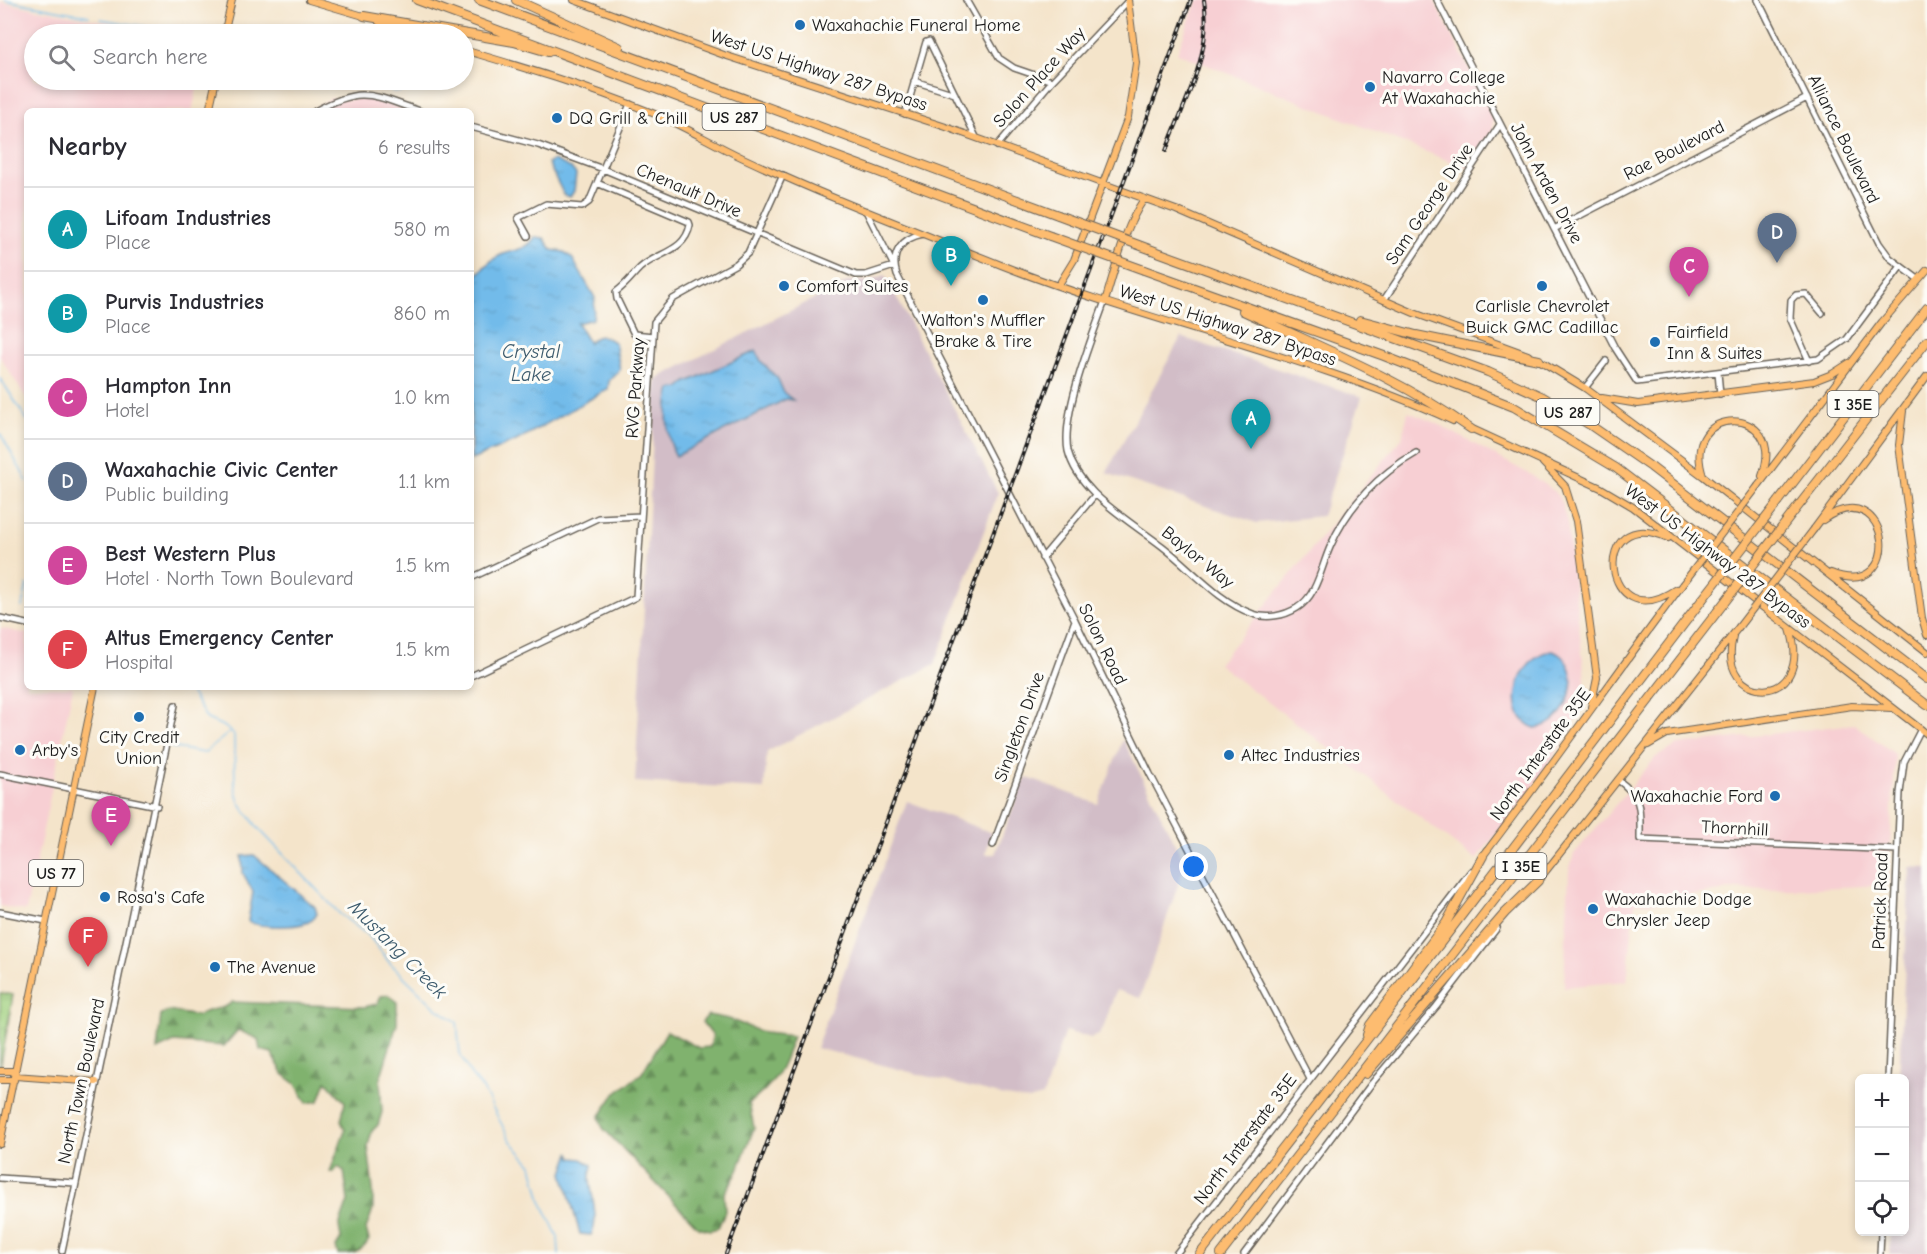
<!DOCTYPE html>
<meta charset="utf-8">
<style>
body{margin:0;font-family:"Comic Neue",sans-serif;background:#f7f7f7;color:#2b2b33}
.controls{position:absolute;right:18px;bottom:18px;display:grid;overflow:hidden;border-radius:9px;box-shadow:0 3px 9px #0003}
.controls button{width:54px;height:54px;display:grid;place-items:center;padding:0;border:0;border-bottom:2px solid #e1e1e2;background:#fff;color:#2b2b33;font:30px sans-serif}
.you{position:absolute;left:1194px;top:867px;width:21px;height:21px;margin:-15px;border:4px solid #fff;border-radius:50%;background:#1a73e8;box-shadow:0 0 0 9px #1a73e833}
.badge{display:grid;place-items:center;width:39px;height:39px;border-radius:50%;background:#1a73e8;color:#fff;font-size:20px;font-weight:700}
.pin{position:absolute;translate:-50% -50px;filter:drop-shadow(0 2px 3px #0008)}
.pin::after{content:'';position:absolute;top:32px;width:21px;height:18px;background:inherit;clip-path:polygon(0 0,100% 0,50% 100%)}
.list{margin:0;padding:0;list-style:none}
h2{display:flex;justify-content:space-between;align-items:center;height:78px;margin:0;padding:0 24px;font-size:26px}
h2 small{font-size:20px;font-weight:400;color:#7c7c81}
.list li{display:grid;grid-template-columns:39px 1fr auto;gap:18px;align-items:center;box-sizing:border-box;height:84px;padding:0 24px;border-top:2px solid #e1e1e2}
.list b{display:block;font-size:22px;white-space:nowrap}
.list p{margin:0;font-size:20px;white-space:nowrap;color:#7c7c81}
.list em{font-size:20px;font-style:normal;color:#7c7c81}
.icon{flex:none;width:33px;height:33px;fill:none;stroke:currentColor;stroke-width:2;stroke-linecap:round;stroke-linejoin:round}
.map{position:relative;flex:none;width:1927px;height:1254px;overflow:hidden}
.search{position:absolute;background:#fff;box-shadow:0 3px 9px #0003;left:24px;top:24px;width:450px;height:66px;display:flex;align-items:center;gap:15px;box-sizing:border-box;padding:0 21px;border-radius:33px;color:#7c7c81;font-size:22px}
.panel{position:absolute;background:#fff;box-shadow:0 3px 9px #0003;left:24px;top:108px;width:450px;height:582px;border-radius:9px}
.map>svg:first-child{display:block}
</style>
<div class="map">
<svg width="1927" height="1254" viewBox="0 0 1927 1254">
<defs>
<pattern id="grass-tufts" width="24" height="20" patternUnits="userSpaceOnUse" patternTransform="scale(1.5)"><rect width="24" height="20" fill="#a0d07f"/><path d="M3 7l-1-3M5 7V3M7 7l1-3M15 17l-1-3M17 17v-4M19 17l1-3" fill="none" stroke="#89b26d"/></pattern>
<pattern id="forest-firs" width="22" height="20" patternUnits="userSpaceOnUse" patternTransform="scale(1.5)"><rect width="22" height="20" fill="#80b26e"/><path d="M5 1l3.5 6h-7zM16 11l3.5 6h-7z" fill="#68905a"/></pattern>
<pattern id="water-ripples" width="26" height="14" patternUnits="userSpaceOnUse" patternTransform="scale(1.5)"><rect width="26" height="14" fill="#72bbea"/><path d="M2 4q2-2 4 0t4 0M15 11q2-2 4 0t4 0" fill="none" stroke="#62a0c8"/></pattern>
</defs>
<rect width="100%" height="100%" fill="#fdfcf7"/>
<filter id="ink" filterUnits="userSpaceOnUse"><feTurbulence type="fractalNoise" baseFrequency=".0167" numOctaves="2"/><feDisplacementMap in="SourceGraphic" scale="12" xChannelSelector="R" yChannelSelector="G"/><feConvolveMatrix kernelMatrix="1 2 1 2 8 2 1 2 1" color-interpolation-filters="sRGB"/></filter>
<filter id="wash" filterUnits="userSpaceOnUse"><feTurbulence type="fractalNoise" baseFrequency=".008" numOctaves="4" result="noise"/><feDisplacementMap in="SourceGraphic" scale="24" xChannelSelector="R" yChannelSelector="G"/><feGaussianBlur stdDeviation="1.35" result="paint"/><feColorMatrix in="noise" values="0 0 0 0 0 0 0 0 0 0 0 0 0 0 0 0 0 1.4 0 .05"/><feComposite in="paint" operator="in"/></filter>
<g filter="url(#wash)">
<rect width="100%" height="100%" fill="#f4e4ca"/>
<path fill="#f7cfd3" d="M1197,0H1434L1493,116V130L1467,168L1177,53Z
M0,2L169,34H34V80H199L192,111H27V399L0,357Z
M367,97L412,111H310L331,98L346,100Z
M1408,412L1436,423L1531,475L1554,491L1561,501L1567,522L1585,679L1583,702L1572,728L1533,787L1476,860L1218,664L1402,438Z
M0,628L27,634V687H73L26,911L0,906Z
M1854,724L1895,754L1888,885L1770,890L1735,889L1673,898L1668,903H1635L1627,981L1564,987L1569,871L1574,854L1656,757L1678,745Z"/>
<path fill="#d2bdc7" d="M885,275L998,493L935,664L767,752L764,789L635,782L656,379L849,281H868Z
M1181,337L1362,397L1322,516L1257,523L1106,473Z
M1123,739L1185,864L1140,998L1116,990L1104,1026L1099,1035L1091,1038L1065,1031L1043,1096L1028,1100L1000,1095L816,1048L907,801L992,833L985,854H995L1025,777L1098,804Z
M1910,867L1927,868V1254H1890L1891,1232H1904V1078H1899Z"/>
<path fill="url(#grass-tufts)" stroke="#5e764e" stroke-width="1.5" d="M0,993L13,995L0,1070Z"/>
<path fill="url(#forest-firs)" stroke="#4e6745" stroke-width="1.5" d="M388,995L397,1002V1024L380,1079L382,1112L378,1125L372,1131L368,1146L373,1190V1209L366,1229L369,1240C361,1254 353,1254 338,1254L336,1247L341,1239L339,1226L348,1201L344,1171L338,1167L334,1172H330L345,1130L341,1121L345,1102L326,1081L319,1101L307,1103L296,1084L283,1074L272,1053L260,1050L258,1039L238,1030L224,1046L174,1042L157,1050L161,1015L169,1011L198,1016C210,1006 222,1012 232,1002L364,1007L377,1004L381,996Z
M708,1015L729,1019L764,1033L793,1036C783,1067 776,1084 749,1103L754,1128L736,1175L724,1194L725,1211L718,1228L710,1230L698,1227L603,1128L599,1117L615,1094L642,1073L667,1031L699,1048L710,1047L713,1036L702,1022Z"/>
<path fill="url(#water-ripples)" stroke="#476c83" stroke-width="1.5" d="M554,160L571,168L576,174L574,191L570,197L564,195L548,163Z
M535,237L544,238L552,250L564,252L572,258L595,298L593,319L577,323L589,343C597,332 606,336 615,343L620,369L609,381L608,389L516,441L471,460V280C481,272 486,263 497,257C512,249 526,252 535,237Z
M756,351L761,361L778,379L784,393L793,400L786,399L676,456C666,439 665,407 671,389L679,388L685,383Z
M1553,651C1588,665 1569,726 1535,728C1500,716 1519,652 1553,651Z
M254,855L315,907L317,914C314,917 311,922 306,923C294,927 258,928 248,921L253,892L243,873L242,856Z
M570,1153L572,1158L582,1159L592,1165C592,1170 589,1174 590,1179C591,1194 600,1221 591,1235L580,1234L563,1173Z"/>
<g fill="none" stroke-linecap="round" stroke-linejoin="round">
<path stroke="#72bbea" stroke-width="1.5" d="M5,0L89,16
M101,19L187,34
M349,80L398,92L424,80
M0,378L27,420
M0,433L27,481
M22,607L27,585
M187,687L207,719L225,727L234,735L235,787L239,802L258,828L340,914L370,937L389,962L436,1008L457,1022L460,1054L471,1075L483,1089L510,1140L532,1165L541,1201L558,1237L559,1254
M170,747L204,753L230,732"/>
</g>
</g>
<g filter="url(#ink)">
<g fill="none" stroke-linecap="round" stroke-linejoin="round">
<g stroke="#686259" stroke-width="8">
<path id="minor" d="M966,0L999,58L1014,68L1052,81
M1437,0L1615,348L1637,382L1818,359L1847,339L1901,266
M1758,0L1879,243L1890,258L1918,279
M914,81L955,94
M315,111C364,85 371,95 420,111
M905,114L926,42L929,41L976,137
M471,127L538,145L603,169L856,275H866L894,266L866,211
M997,146L1052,81L1128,1
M597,183L689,222L690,225C685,252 658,252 640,268C632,276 626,285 616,292L617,299L634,334L653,336
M1554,229L1807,98
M923,234C901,238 890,254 897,275L1075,620L1150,774L1310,1079
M528,236L518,218L546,204L582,207L589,202L630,104
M1384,300L1499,126
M1105,301C1092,337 1061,414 1068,451C1072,467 1082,481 1094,493C1114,513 1140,529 1162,546C1192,569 1217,601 1253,614C1267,619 1284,616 1297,608C1318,595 1321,566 1331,545C1348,506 1379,474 1416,453
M1809,361L1790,318L1791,300L1796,295L1806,294L1822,313
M1718,373L1720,394
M1585,388L1606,361
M1042,558L1095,495
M471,578L598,518L641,516
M0,618L27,624
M471,676L636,597L654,322L673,299L736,264L748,253L783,175
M0,774L157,806
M1618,780C1643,798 1640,809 1640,839L1897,850
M993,845L1075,620
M0,912L46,921
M1888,1078L1900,793L1904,762L1921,729
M0,1178L75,1183
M62,1251L175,705
M1176,1254L1471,871
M1244,1254L1372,1083L1436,1007L1497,928
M1880,1254L1881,1232"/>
</g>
<g stroke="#686259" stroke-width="8">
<path id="major" d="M309,0L367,17
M574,0L724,55L946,127L1176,210L1414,313L1528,355
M379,22L415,34
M224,34L232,0
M464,50C525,68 586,86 645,110C679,123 709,142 741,157C826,197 914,230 1001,265C1149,323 1308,355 1453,421
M209,111L216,80
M1058,286L1074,260L1128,117L1136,63L1128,0
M1105,301C1116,267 1123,230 1144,199
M1537,359L1585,388L1703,476L1927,652
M1602,398L1638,404L1814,381L1832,374L1849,363
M1903,411L1899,445L1922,618L1927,635
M1468,427L1601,488L1633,507L1927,734
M1543,463L1565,486L1576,521L1597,678L1591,707
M1703,476C1679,402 1789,404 1762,476
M1758,486L1882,322L1927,270
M1823,520C1891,471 1907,603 1831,573
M1814,529L1927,376
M1668,538C1587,502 1602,640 1676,589
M1733,637C1715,707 1816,710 1790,629
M1648,745L1667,734L1852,706L1891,708
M1483,856C1551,767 1615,675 1682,585
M1538,881L1738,628
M0,1071H16
M15,1076L96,1082
M0,1080H14
M0,1144L95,687"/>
</g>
<g stroke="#686259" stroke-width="10">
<path id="highway" d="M417,0L1050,236
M479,0L1058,215
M516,0L619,47
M364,16L514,42L548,52
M1152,250L1488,372L1543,397L1590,425L1651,467L1927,679
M1144,270L1384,356L1514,407L1616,468L1927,705
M1243,311C1320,347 1401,379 1471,429
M1360,320L1416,335L1539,360
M1779,501L1927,308
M1793,513L1927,341
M1367,1035L1370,1025L1446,923L1483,856
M1366,1074L1505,913L1538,881
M1200,1254L1365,1042L1702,600
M1221,1254L1717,612"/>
</g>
<use href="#minor" stroke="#fff" stroke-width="5"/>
<use href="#major" stroke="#fdbc70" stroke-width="6"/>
<use href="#highway" stroke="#fdbc70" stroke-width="8"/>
<g stroke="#1c1c1c" stroke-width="4">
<path id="rail" d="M1166,151C1184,101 1213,54 1204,0
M726,1254L1191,0"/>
</g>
<use href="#rail" stroke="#fdfcf7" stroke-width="1.5" stroke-dasharray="4.5" stroke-linecap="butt"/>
<g stroke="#686259" stroke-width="8" stroke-linecap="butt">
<path id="major-bridge" d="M1682,585L1758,486
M1738,628L1814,529"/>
</g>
<g stroke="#686259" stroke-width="10" stroke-linecap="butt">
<path id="highway-bridge" d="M1058,215L1152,250
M1050,236L1144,270
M1702,600L1779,501
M1717,612L1793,513"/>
</g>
<use href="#major-bridge" stroke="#fdbc70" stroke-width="6"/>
<use href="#highway-bridge" stroke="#fdbc70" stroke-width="8"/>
</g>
</g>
<g fill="#1f6fb2" stroke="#fdfcf7" stroke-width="2">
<circle cx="800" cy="25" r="6"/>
<circle cx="1370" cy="87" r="6"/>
<circle cx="557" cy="118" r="6"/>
<circle cx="784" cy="286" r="6"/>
<circle cx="1542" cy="286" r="6"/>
<circle cx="983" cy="300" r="6"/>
<circle cx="1655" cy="342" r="6"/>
<circle cx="139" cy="717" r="6"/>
<circle cx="20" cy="750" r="6"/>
<circle cx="1229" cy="755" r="6"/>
<circle cx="1775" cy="796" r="6"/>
<circle cx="105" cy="897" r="6"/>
<circle cx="1593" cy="909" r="6"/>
<circle cx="215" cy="967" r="6"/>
</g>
<g text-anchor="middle" stroke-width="6" stroke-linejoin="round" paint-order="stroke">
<g fill="#fdfcf7" stroke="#605f5e" stroke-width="1.5">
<rect x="702.5" y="104" width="63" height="26" rx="4.5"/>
<rect x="1827.5" y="391" width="51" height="26" rx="4.5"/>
<rect x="1536.5" y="399" width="63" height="26" rx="4.5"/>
<rect x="1495.5" y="853" width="51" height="26" rx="4.5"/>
<rect x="29" y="860" width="54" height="26" rx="4.5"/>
</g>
<g font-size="16" font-weight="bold" fill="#1c1c1c">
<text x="734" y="123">US 287</text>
<text x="1853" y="410">I 35E</text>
<text x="1568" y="418">US 287</text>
<text x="1521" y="872">I 35E</text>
<text x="56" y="879">US 77</text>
</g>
<g font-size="18" fill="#1c1c1c" stroke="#fdfcf7" text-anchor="start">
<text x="812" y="31">Waxahachie Funeral Home</text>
<text x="1382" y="83">Navarro College<tspan x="1382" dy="21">At Waxahachie</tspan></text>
<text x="569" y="124">DQ Grill &amp; Chill</text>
<text x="796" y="292">Comfort Suites</text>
<text x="1542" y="312" text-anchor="middle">Carlisle Chevrolet<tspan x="1542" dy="21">Buick GMC Cadillac</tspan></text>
<text x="983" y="326" text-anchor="middle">Walton's Muffler<tspan x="983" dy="21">Brake &amp; Tire</tspan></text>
<text x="1667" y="338">Fairfield<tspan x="1667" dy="21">Inn &amp; Suites</tspan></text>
<text x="139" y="743" text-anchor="middle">City Credit<tspan x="139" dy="21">Union</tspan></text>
<text x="32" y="756">Arby's</text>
<text x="1241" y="761">Altec Industries</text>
<text x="1763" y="802" text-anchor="end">Waxahachie Ford</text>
<text x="117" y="903">Rosa's Cafe</text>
<text x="1605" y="905">Waxahachie Dodge<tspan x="1605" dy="21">Chrysler Jeep</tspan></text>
<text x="227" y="973">The Avenue</text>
</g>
<g font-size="18" fill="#1c1c1c" stroke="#fdfcf7">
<text transform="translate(819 70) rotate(18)" y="6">West US Highway 287 Bypass</text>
<text transform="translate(1039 77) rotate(-48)" y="6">Solon Place Way</text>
<text transform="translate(1844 139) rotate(64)" y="6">Alliance Boulevard</text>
<text transform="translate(1674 150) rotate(-27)" y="6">Rae Boulevard</text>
<text transform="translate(1547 183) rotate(62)" y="6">John Arden Drive</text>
<text transform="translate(689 190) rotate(23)" y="6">Chenault Drive</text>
<text transform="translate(1429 204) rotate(-56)" y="6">Sam George Drive</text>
<text transform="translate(1228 325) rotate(18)" y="6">West US Highway 287 Bypass</text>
<text transform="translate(635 388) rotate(-86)" y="6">RVG Parkway</text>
<text transform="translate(1718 556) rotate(37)" y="6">West US Highway 287 Bypass</text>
<text transform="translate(1198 557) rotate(39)" y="6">Baylor Way</text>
<text transform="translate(1103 644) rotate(64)" y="6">Solon Road</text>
<text transform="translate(1019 727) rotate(-70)" y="6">Singleton Drive</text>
<text transform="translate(1540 754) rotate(-54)" y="6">North Interstate 35E</text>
<text transform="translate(1735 828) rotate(3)" y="6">Thornhill</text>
<text transform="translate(1880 901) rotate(-88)" y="6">Patrick Road</text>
<text transform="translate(81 1081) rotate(-78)" y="6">North Town Boulevard</text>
<text transform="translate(1245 1139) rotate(-53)" y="6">North Interstate 35E</text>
</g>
<g font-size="20" font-style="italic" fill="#3e5c6e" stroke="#fdfcf7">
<text x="531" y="358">Crystal<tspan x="531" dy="23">Lake</tspan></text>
<text transform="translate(398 949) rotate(45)" y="7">Mustang Creek</text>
</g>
</g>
</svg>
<div class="controls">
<button>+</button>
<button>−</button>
<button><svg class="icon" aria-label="locate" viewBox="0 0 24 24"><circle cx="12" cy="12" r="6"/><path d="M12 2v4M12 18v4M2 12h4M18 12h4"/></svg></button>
</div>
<div class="you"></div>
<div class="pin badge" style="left:1251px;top:449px;background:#0f9aa8">A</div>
<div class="pin badge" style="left:951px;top:286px;background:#0f9aa8">B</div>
<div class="pin badge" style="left:1689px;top:297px;background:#d1479c">C</div>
<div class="pin badge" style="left:1777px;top:263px;background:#5c6f8a">D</div>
<div class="pin badge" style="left:111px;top:846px;background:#d1479c">E</div>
<div class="pin badge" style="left:88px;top:967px;background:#e0444e">F</div>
<div class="search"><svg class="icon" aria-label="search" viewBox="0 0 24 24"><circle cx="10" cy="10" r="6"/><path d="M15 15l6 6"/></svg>Search here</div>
<section class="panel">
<h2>Nearby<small>6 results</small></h2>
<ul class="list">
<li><span class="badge" style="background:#0f9aa8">A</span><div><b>Lifoam Industries</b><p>Place</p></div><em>580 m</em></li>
<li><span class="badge" style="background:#0f9aa8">B</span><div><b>Purvis Industries</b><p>Place</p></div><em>860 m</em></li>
<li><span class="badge" style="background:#d1479c">C</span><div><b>Hampton Inn</b><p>Hotel</p></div><em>1.0 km</em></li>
<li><span class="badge" style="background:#5c6f8a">D</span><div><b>Waxahachie Civic Center</b><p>Public building</p></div><em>1.1 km</em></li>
<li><span class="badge" style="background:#d1479c">E</span><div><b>Best Western Plus</b><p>Hotel · North Town Boulevard</p></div><em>1.5 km</em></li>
<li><span class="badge" style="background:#e0444e">F</span><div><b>Altus Emergency Center</b><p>Hospital</p></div><em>1.5 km</em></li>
</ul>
</section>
</div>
